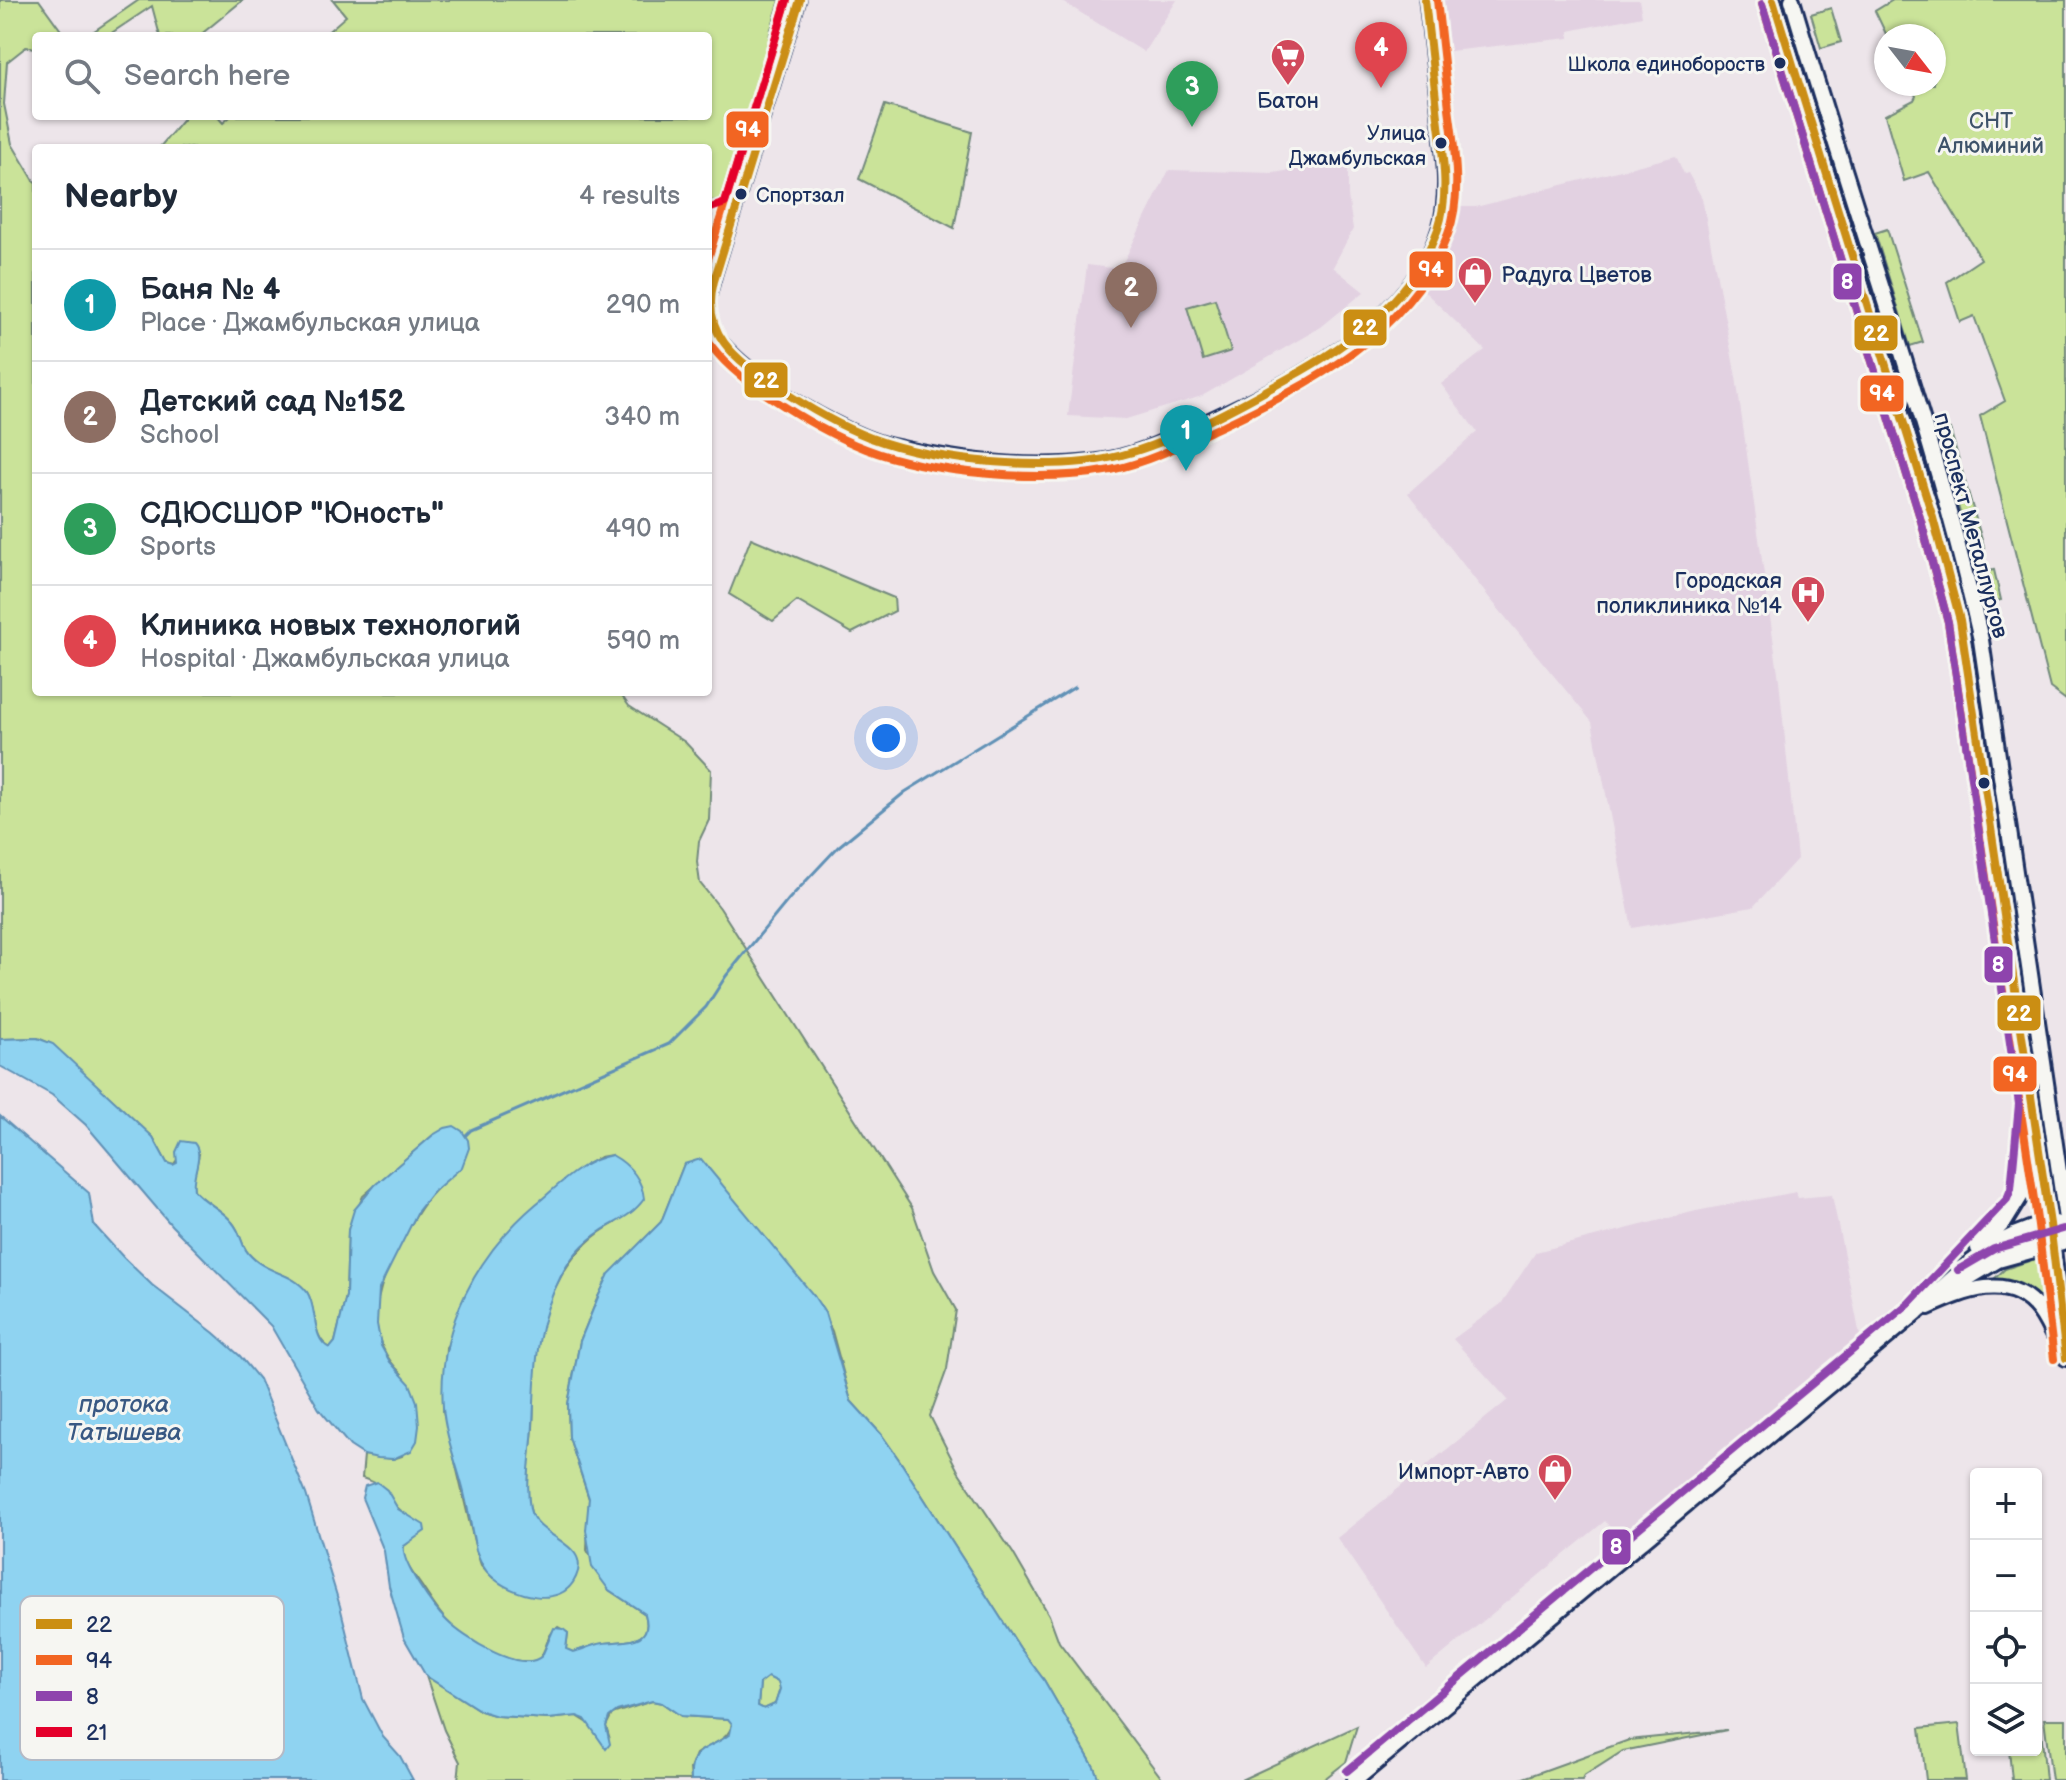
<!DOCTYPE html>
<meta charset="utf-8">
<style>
body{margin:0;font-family:"Balsamiq Sans",sans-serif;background:#f2f2f3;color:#1f2937}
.controls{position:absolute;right:24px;bottom:24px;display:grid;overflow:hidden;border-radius:8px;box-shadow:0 2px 6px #0004}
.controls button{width:72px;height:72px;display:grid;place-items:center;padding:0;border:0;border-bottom:2px solid #e0e1e3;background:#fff;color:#1f2937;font:40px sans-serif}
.compass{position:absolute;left:1874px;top:24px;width:72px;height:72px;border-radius:50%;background:#fff;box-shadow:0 2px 6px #0004;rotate:121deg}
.you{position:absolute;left:886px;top:738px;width:28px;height:28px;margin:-20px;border:6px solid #fff;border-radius:50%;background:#1a73e8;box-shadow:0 0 0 12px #1a73e833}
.badge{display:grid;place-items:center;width:52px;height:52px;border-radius:50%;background:#0f766e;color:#fff;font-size:26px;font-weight:700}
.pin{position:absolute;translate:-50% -66px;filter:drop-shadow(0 2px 4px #0008)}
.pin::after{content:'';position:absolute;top:42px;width:28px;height:24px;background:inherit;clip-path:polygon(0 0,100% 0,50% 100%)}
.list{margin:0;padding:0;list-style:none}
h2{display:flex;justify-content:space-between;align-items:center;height:104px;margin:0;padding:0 32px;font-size:34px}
h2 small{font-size:26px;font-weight:400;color:#747a83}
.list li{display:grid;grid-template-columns:52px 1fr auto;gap:24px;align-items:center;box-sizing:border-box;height:112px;padding:0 32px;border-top:2px solid #e0e1e3}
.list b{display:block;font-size:30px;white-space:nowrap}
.list p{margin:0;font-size:26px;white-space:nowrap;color:#747a83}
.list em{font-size:26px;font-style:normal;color:#747a83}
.icon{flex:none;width:44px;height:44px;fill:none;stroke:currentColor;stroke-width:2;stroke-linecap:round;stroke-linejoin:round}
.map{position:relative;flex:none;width:2066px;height:1780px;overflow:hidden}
.search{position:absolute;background:#fff;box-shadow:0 2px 6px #0004;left:32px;top:32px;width:680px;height:88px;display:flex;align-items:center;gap:20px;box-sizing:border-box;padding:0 28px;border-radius:8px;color:#747a83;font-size:30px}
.panel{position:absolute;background:#fff;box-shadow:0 2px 6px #0004;left:32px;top:144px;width:680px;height:552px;border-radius:8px}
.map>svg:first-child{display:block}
</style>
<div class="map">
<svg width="2066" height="1780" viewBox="0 0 2066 1780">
<rect width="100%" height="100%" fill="#ede5ea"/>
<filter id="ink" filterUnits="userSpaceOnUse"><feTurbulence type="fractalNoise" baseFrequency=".0125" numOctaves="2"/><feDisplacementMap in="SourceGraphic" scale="16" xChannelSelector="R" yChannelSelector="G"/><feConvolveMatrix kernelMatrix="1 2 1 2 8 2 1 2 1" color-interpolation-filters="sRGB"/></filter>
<g filter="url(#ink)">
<path fill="#e2d1e1" d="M1060,0H1177L1144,52Z
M1443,0H1639L1642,16L1569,31V38L1450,51Z
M1676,156L1684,174L1688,173L1702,198L1736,377L1779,680L1797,859L1753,907L1632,928L1592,722L1487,595L1408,493L1477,432L1441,384L1485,350L1422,289L1458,207H1476Z
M1348,160V196L1353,229L1333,267L1364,292L1321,327L1202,396L1126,419L1068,416L1087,265L1120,269L1169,170L1274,173Z
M1796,1192L1798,1198L1832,1195L1861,1341L1620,1541L1605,1521L1426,1668L1337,1538L1508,1400L1453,1339L1501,1304L1536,1252L1696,1211Z"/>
<path fill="#cae399" stroke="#72897c" stroke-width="2" fill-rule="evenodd" d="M0,0H39L65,36H36V48L26,47L7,62L4,104L12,144L36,184V692H619L629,706L685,742L711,770L709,820L699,841L697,862L700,883L720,908L912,1208L934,1271L956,1310L947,1369L930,1416L958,1471L1013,1553L1049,1615L1059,1642L1163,1780H1099L1094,1767L1044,1680L1020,1648L900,1461L881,1434L851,1401L832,1331L814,1296L684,1164L661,1222L609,1275L598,1297L580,1341L568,1404L569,1437L589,1499L587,1550L609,1590L645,1614C655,1648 618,1639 599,1644C590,1646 581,1650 573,1652L566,1649L568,1633L558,1627C545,1635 548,1650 538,1660C508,1667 467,1642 447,1621C437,1611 429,1597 421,1585C413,1574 401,1559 404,1546L408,1543L404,1513C384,1499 392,1487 362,1478L364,1455L393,1459L402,1456V1374C360,1335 377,1285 401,1242C413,1221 423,1201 441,1185L433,1135L363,1196L348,1230L346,1296L335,1342L331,1348C311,1340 317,1308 307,1292C294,1275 275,1274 259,1263C237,1247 245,1238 232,1222C222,1209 205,1203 194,1190L193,1182L199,1154L178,1159L173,1165L167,1163L153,1137L52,1044L38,1038L0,1039ZM612,1155L615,1223C570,1246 547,1294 537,1342C532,1370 535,1400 533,1428C531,1454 522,1497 534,1520C539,1531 552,1537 562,1542L493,1578L481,1565L476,1550L443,1411L446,1347L584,1166L600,1157Z
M139,0H243L199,36H160L152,6L107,36H87Z
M333,0H780L770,32L767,55L723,200L708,201V148H159L186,116H217L223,123L231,116H708V36H323L346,16Z
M1893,0H2066V700L2050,688L1980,416L2005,401L1974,316L1960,322L1947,282L1981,259L1929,172L1904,181L1885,115L1914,100L1916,96L1910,84H1934V36H1887L1875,11Z
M1831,8L1841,42L1821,48L1811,14Z
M885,105L972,132L954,228L859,179Z
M1887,229L1923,342L1910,346L1875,233Z
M1215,299L1231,351L1203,360L1187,307Z
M1950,429L1984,547L1971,551L1937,432Z
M751,538L894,598L895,611L852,633L797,601L773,621L729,594Z
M1994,570L2001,600L1985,603L1978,573Z
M2041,1257L2042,1259L2051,1316L2006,1283L1994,1279L2005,1269Z
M426,1676L481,1711L497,1716L548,1719L577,1716L609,1736L606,1726L612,1714L652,1701L662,1703L681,1716L728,1719L732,1723C730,1741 709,1744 696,1754L690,1769L691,1780H458L460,1762L444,1730Z
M768,1676L778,1682L780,1689L775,1704L764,1709L758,1706L760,1683Z
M2036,1719H2040L2046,1780H2012L2009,1750H2036Z
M2044,1719H2066V1780H2052Z
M1959,1724L1966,1780H1926L1920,1728Z
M1357,1726L1346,1762L1323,1780H1241Z
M1727,1730L1623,1751L1584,1776L1582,1780H1518L1629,1740Z"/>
<path fill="#8fd3f1" stroke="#6191b6" stroke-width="2" fill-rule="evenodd" d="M0,1039L37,1038L53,1044L153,1137L167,1163L173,1165L177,1163L176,1152L181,1141L194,1143C205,1155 191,1174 194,1190C205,1203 222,1209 232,1222C245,1237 237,1247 259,1263C275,1274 294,1275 307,1292C318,1308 311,1340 330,1348L335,1342L346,1296L348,1230L354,1210L375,1185L433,1135L445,1128L454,1126L462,1131L468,1140L469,1148L462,1167L432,1193L418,1211L379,1289L377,1324L381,1346L390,1362L410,1384L417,1402L419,1426L417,1441L411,1451L393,1459L378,1458L364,1455L350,1446L319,1409L271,1326L172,1226L86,1125L52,1095L0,1066Z
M0,1116L89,1193L94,1225L124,1258L152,1285L214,1333L240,1356L259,1379L306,1494L340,1606L363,1699L383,1737L400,1756L413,1780H0Z
M612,1155C630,1165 642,1178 644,1199C633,1215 617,1221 601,1231C584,1242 570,1258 561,1276C534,1329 536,1367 533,1424C532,1452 525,1481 530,1509C536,1539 592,1542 576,1577C561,1611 511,1595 491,1576C483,1569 480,1560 476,1550C471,1528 468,1506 462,1485C455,1460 445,1433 443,1407C437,1328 477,1254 536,1204C559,1185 582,1160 612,1155Z
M701,1159L814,1296L825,1313L851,1401L881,1434L900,1461L1020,1648L1044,1680L1094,1767L1099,1780H691C689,1745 709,1751 730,1734L732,1724L728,1719L681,1716L662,1703L652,1701L617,1711L609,1717L606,1726L610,1744L606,1749L585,1719L577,1716L548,1719L497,1716L481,1711L426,1676L404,1638L389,1586L384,1551L362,1498L365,1486L377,1482L387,1490L398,1509L424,1525L425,1531L404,1546C400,1562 434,1609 447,1621C463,1637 521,1675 542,1656L554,1628L563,1629L568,1633L566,1649L573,1652C581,1650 590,1646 598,1644C618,1639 655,1648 645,1614L609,1590L592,1567L586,1530L589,1498L569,1437L568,1404L580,1341L598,1297L609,1274L661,1222L684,1164ZM768,1677L778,1682L780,1689L775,1704L764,1709L758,1706L760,1683Z"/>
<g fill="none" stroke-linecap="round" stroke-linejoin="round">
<path stroke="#6191b6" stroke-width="3" d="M466,1135L471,1130L669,1044L706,1007L726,976L789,899L838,847L905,792L1075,687"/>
<g stroke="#1b2f5e" stroke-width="15">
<path id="street" d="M800,0L716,274C711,292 706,308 713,326C729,368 848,435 891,444C956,459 1029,468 1095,460C1133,456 1168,438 1202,422C1288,382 1408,325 1438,228C1449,190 1441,147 1437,108C1433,72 1429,36 1425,0"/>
</g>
<g stroke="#1b2f5e" stroke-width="20">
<path id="primary" d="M1773,0L1933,518L1960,620L2050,1224L2066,1358
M1792,0C1854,213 1932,423 1981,640L2066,1219
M1978,1248L2005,1221L2023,1192L2029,1122
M1950,1289L1998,1260L2066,1241
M1928,1307C1964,1291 2009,1271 2039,1310C2048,1322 2054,1337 2060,1350
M1355,1780L1917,1312C1958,1273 1996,1231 2055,1223"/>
</g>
<use href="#street" stroke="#f6f6f2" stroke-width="9"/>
<use href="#primary" stroke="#f6f6f2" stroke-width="14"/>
<g stroke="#f6f6f2" stroke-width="14">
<path id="bus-1" d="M800,0L714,281C700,333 735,359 775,386C805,406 837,425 871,438C935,462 1055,473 1122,455C1175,441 1239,406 1287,379C1350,345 1413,299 1438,229C1451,191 1441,147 1437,108C1433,72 1429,36 1425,0
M1773,0L1933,518L1960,620L2050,1224L2066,1358"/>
</g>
<g stroke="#f6f6f2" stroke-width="14">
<path id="bus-2" d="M1762,4L1921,521L1948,622L2038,1226L2054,1359
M708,259L787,0
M708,341C723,364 747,382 770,397C800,417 832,436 866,449C931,474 1043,483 1111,470C1149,462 1184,444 1218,428C1309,385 1410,334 1448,234C1463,195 1454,148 1449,108C1445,72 1441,36 1437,0"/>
</g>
<g stroke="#f6f6f2" stroke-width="14">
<path id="bus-3" d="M1958,1270L1994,1249L2063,1229
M1347,1771L1909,1303L2007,1199L2011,1189L2019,1104L1948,622L1921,521L1762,4"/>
</g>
<g stroke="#f6f6f2" stroke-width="14">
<path id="bus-4" d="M708,209L725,203L787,0"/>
</g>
<use href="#bus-1" stroke="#cb8e13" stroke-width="8"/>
<use href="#bus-2" stroke="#f26522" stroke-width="8"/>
<use href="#bus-3" stroke="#8e44ad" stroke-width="8"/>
<use href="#bus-4" stroke="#e4002b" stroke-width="8"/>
</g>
</g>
<defs>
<g id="supermarket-pin" transform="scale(1.8)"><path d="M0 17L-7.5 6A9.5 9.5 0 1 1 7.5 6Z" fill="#d1495b" stroke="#f6f6f2"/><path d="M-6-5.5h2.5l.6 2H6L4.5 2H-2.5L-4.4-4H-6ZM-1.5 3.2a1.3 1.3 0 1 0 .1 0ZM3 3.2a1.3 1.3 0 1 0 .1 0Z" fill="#fff"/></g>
<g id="shop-pin" transform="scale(1.8)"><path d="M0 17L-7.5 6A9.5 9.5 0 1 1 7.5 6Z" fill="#d1495b" stroke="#f6f6f2"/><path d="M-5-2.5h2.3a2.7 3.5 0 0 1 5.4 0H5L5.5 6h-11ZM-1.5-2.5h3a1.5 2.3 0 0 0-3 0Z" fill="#fff"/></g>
<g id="hospital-pin" transform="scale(1.8)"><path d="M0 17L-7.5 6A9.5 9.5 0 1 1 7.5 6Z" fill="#d1495b" stroke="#f6f6f2"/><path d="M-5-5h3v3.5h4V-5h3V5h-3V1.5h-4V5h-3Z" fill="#fff"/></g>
</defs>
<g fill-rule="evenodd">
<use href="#supermarket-pin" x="1288" y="56"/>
<use href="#shop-pin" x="1475" y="274"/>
<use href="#hospital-pin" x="1808" y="593"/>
<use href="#shop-pin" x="1555" y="1471"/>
</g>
<g fill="#1b2f5e" stroke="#f6f6f2" stroke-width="3">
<circle cx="1780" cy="63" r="7"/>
<circle cx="1441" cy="143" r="7"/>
<circle cx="741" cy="194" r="7"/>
<circle cx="1984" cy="783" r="7"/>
</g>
<g text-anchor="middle" stroke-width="6" stroke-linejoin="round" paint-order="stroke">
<g font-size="20" fill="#1b2f5e" stroke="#f6f6f2" text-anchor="end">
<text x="1765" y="71">Школа единобороств</text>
<text x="1426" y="140">Улица<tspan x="1426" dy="25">Джамбульская</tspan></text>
<text x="756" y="202" text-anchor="start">Спортзал</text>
</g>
<g font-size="22" fill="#1b2f5e" stroke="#f6f6f2" text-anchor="end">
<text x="1288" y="108" text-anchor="middle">Батон</text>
<text x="1501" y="282" text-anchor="start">Радуга Цветов</text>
<text x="1782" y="588">Городская<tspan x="1782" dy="25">поликлиника №14</tspan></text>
<text x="1529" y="1479">Импорт-Авто</text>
</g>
<g font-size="22" fill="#3e536a" stroke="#f6f6f2">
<text x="1991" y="128">СНТ<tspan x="1991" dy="25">Алюминий</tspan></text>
</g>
<g font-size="22" fill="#1b2f5e" stroke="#f6f6f2">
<text transform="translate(1972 525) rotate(75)" y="8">проспект Металлургов</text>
</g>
<g font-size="24" font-style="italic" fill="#385883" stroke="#f6f6f2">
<text x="124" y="1412">протока<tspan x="124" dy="28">Татышева</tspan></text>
</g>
</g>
<rect x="20" y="1596" width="264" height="164" rx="12" fill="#f6f6f2" stroke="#b4bac6" stroke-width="2"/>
<rect x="36" y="1619" width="36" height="10" fill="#cb8e13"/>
<rect x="36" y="1655" width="36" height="10" fill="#f26522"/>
<rect x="36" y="1691" width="36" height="10" fill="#8e44ad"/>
<rect x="36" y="1727" width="36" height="10" fill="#e4002b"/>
<g font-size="22" fill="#1b2f5e">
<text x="86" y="1632">22</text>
<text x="86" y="1668">94</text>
<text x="86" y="1704">8</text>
<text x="86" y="1740">21</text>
</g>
<g stroke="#f6f6f2" stroke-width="3">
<rect x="725" y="110" width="45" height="39" rx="8" fill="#f26522"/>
<rect x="1408" y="250" width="46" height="39" rx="8" fill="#f26522"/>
<rect x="1832" y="262" width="31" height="39" rx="8" fill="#8e44ad"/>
<rect x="1342" y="308" width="46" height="39" rx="8" fill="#cb8e13"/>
<rect x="1853" y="314" width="46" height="38" rx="8" fill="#cb8e13"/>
<rect x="743" y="361" width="46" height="38" rx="8" fill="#cb8e13"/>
<rect x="1859" y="374" width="46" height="39" rx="8" fill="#f26522"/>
<rect x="1983" y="945" width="31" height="39" rx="8" fill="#8e44ad"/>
<rect x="1996" y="994" width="46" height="38" rx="8" fill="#cb8e13"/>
<rect x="1992" y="1055" width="46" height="38" rx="8" fill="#f26522"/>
<rect x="1601" y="1528" width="31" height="38" rx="8" fill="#8e44ad"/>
</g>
<g font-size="22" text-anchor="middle" font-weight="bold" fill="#fff">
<text x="748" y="137">94</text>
<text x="1431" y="277">94</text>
<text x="1847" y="289">8</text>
<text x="1365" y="335">22</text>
<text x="1876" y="341">22</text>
<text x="766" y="388">22</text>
<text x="1882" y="401">94</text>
<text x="1998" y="972">8</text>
<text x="2019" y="1021">22</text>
<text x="2015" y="1082">94</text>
<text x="1616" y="1554">8</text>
</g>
</svg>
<div class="controls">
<button>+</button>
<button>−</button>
<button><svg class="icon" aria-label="locate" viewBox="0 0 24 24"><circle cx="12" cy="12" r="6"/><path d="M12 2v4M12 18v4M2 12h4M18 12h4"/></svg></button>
<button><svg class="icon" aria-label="layers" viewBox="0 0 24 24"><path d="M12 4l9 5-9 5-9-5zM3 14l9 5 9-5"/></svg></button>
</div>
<svg class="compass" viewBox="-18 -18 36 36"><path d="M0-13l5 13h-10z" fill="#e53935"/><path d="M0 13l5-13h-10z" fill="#747a83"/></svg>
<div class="you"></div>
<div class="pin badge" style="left:1186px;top:471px;background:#0f9aa8">1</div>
<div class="pin badge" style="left:1131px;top:328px;background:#8d6e63">2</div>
<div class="pin badge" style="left:1192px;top:127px;background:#2e9e5b">3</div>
<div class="pin badge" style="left:1381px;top:88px;background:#e0444e">4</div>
<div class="search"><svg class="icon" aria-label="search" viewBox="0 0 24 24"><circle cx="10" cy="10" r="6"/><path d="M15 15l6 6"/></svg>Search here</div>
<section class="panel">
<h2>Nearby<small>4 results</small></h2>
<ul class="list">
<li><span class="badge" style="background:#0f9aa8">1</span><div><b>Баня № 4</b><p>Place · Джамбульская улица</p></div><em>290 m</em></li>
<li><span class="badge" style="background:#8d6e63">2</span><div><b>Детский сад №152</b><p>School</p></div><em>340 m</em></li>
<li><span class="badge" style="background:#2e9e5b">3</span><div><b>СДЮСШОР &quot;Юность&quot;</b><p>Sports</p></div><em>490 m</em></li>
<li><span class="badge" style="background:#e0444e">4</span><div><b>Клиника новых технологий</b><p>Hospital · Джамбульская улица</p></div><em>590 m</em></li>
</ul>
</section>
</div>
